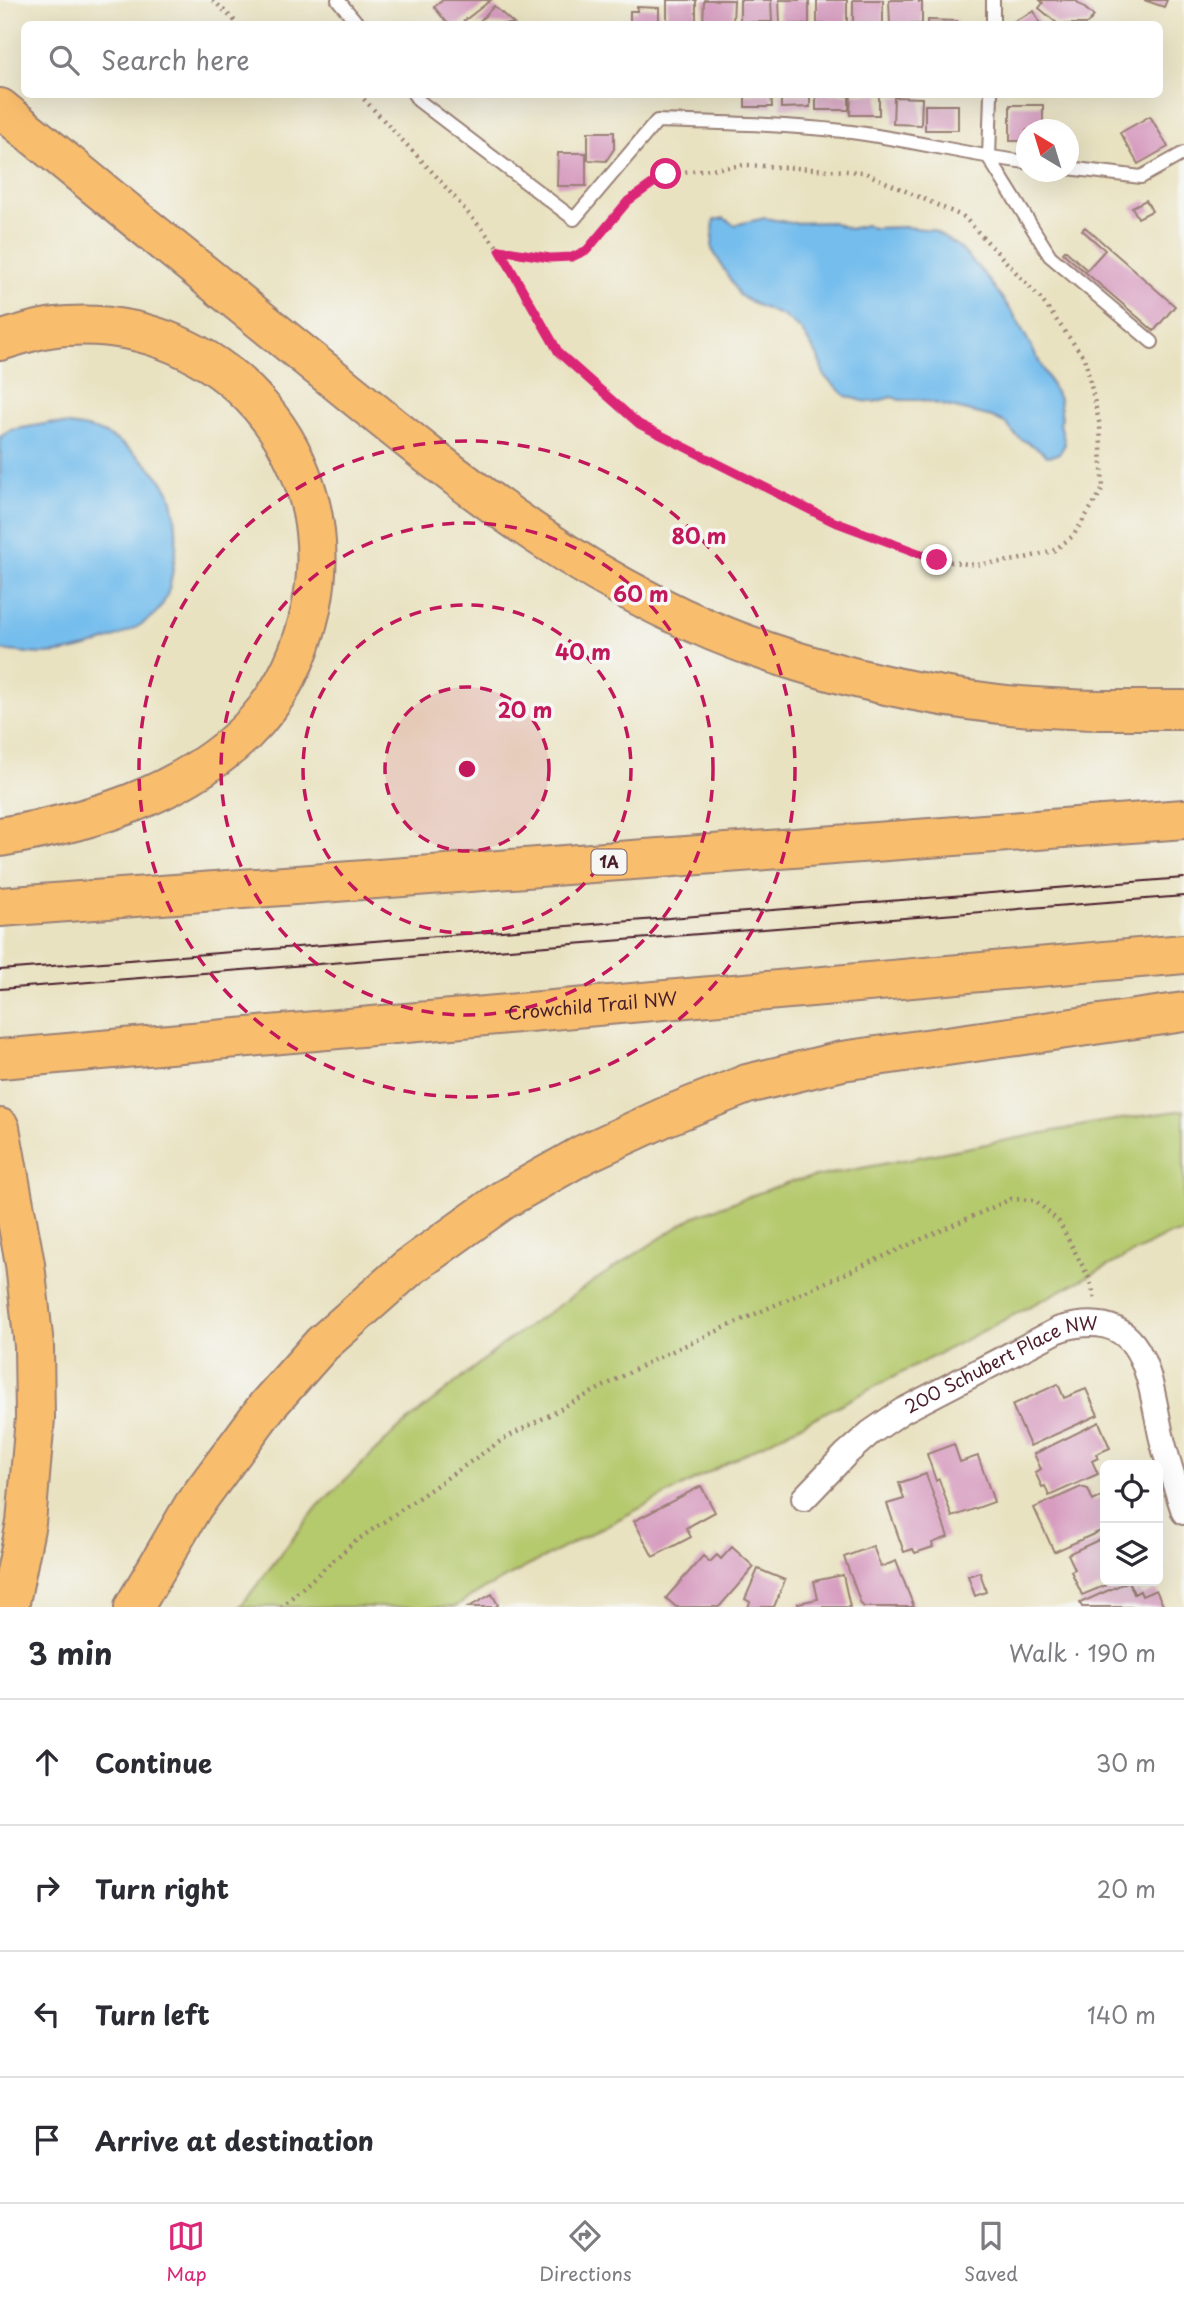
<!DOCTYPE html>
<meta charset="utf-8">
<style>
body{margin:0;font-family:"Playpen Sans",sans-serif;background:#f2f2f3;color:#2b2b33}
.controls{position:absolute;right:21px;bottom:21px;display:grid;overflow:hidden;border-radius:10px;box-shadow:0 7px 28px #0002}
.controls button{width:63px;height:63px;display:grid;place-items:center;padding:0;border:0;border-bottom:2px solid #e1e1e2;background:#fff;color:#2b2b33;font:35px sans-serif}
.compass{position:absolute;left:1016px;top:119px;width:63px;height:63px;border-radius:50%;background:#fff;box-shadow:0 7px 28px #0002;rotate:322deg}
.stop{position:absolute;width:21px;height:21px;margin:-16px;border:5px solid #db2777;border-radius:50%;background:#fff}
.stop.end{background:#db2777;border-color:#fff;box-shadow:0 2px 7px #0008}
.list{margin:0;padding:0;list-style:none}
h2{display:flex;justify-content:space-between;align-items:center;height:91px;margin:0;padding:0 28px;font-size:30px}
h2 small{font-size:23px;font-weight:400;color:#7c7c81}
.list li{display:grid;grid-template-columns:46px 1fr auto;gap:21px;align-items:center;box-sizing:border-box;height:126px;padding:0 28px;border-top:2px solid #e1e1e2}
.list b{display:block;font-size:26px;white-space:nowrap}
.list em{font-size:23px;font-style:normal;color:#7c7c81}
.icon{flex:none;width:38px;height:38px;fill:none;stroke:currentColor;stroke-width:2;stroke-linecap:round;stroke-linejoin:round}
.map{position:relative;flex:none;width:1184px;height:1607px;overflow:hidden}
.search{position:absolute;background:#fff;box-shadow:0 7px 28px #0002;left:21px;right:21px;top:21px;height:77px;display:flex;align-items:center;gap:18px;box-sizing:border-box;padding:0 24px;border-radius:10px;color:#7c7c81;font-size:26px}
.sheet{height:595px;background:#fff}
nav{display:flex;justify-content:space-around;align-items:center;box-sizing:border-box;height:98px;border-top:2px solid #e1e1e2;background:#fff;font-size:19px;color:#7c7c81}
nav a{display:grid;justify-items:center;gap:4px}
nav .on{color:#db2777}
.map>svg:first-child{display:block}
</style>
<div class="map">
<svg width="1184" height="1607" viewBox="0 0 1184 1607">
<rect width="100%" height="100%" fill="#f6f6f2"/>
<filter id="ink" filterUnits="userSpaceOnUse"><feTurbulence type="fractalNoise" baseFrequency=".0143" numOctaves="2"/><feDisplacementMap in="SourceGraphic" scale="14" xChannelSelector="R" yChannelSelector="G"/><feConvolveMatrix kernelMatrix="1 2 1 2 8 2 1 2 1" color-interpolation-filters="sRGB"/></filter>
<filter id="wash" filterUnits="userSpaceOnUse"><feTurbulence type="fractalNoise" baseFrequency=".00686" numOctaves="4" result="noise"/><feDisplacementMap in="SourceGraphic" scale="28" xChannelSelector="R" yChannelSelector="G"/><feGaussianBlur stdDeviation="1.57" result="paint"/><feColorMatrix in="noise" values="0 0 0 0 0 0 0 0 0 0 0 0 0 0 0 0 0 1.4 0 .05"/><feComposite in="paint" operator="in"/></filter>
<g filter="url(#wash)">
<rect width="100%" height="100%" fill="#e9e2c1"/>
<path fill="#b5c96d" stroke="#80744c" stroke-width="2" d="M1184,1110V1233L1168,1235L480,1591L454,1607H240L318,1506L396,1431L507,1341L600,1277L695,1216L789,1182L1101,1122Z"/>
<path fill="#75bded" stroke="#606e8c" stroke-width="2" d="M724,218L734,225L765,218L791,223L832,222L849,229L866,225L873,228L906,227L933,230L959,247L986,276L1015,316L1059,399L1062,418L1060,423L1065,444L1061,451L1056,455L1047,456C1033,441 1018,444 1007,424L992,417L922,400H900L892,397L874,402L863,401L846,396L825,377L817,355L801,330L783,316L754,304L739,295L712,249L714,220Z
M50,423C67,425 87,426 103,433C124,442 155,468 167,488C176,503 178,540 175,556C172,573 171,593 160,608C141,634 74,654 43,654C29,654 14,651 0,650V437L11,430Z"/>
<g id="blocks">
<path fill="#d79cc0" d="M443,0H491L460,24H448L434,7Z
M667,0H696V24H667Z
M704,0H734L733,24H703Z
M740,0H771L772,22H740Z
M779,0H809V24H780Z
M817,0H847V24H817Z
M853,0H883V24H853Z
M889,0H919V2H922V24H890Z
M1040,0H1075L1094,16L1087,24H1058L1039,8L1043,3Z
M1144,0H1167L1164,7Z
M494,6L514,24H477Z
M637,7L659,8V24H630V11H637Z
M1034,11L1040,24H1015L1014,21Z
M928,20L957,21V24H928Z
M745,94H771L772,107H745Z
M781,94H810V107L781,108Z
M816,94H849V110H816Z
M851,94H879V115H850Z
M894,97L922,98L921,125L893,124Z
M925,105H958V130H925Z
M1010,105H1043V130H1026V141H1010Z
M1150,116L1168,147L1138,164L1120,133Z
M588,132H614V149L606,161L588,160Z
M558,153H586V186H557Z
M1146,200L1152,211L1138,218L1132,207Z
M1085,227L1175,306L1154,331L1063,253L1065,250L1087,270L1105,250L1082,230Z
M1058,1384L1064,1398L1086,1389L1098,1415L1030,1446L1012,1405Z
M1099,1422L1110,1448L1096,1454L1098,1458L1092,1461L1098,1474L1049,1496L1045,1486L1042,1487L1035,1472L1041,1469L1034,1454Z
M954,1444L960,1462L978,1456L994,1502L952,1517L939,1479L936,1481L927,1454Z
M926,1474L948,1537L932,1543L933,1547L915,1553L913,1549L904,1552L887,1504L904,1499L899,1483Z
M701,1486L715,1512L686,1528L691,1537L653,1557L634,1521Z
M1081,1487L1088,1489L1093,1501L1105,1495V1529L1054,1552L1034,1508Z
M1105,1537V1581H1116L1082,1595L1071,1571L1075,1569L1068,1554Z
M873,1546L881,1567L896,1561L914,1607H864L861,1604L844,1557Z
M732,1547L754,1567L719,1607H676L666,1598L703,1556L710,1562L717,1555L721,1559Z
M758,1569L785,1580L774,1607H748L750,1602L745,1599Z
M980,1572L986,1592L975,1596L968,1576Z
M843,1575L850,1607H799L798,1603L818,1599L814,1581Z
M1129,1581L1134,1594L1140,1591L1142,1596L1156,1590L1164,1607H1082L1080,1603Z
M492,1594L498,1605L495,1607H469Z"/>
</g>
</g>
<g filter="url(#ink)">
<use href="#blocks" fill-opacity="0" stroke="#9a8076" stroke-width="2"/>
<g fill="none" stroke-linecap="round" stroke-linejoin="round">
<g stroke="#9a8076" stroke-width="16">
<path id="lane" d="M338,0L358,24
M993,24V0
M414,94L419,101L574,219L657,121C719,123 781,124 843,131C904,138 965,155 1026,162
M991,94L989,158L1050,256L1152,342
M1068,168L1141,177L1184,153"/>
</g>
<g stroke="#9a8076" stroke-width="28">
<g id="street">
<path id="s1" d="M804,1498L846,1454L870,1433L902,1411L1060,1329C1145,1305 1148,1374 1161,1435C1167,1461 1176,1487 1184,1512"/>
</g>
</g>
<g stroke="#9a8076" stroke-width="42">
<g id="highway">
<path d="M0,108C105,194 209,279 315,364C455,478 597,596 771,653C845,678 921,695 999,704C1060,711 1123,710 1184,710"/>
<path d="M0,341C22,334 44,327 67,326C224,316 344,456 311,609C301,656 279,700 245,733C178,797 89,822 0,837"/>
<path d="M0,907L1184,819"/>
<path id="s2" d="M0,1059L1184,954"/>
<path d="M0,1128L25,1264L34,1346L35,1418L26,1523L9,1607"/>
<path d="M134,1607L193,1506L267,1406L322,1344L408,1268L503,1200L584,1154L669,1115L747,1084L842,1061L1184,1012"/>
</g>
</g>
<path stroke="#9a8076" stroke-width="4.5" stroke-dasharray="2 5" stroke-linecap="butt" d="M213,0L238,24
M359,94L436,176L500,250L559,353L639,424L832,521L937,560L975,565L1017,560L1053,551L1073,536L1103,489L1100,426L1085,359L1041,299L964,217L863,172L746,165L666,174L628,201L587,250L572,257L550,258L500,250
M281,1607L353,1543L502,1440L655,1359L1011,1199L1035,1200L1059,1222L1089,1278L1096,1302"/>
<use href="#lane" stroke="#fff" stroke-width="12"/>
<use href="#street" stroke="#fff" stroke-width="24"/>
<use href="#highway" stroke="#f9be6d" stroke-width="38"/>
<path stroke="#4a1f2b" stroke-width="2" d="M0,970L1184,878
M0,989L1184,896"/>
</g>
</g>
<g fill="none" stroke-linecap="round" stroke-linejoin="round" filter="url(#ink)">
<path stroke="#db2777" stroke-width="9" d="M666,174L628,201L587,250L572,257L550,258L500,250L559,353L639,424L832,521L937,560"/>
</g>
<circle cx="467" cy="769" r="82" fill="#c2185b" fill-opacity=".12"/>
<g fill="none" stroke="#c2185b" stroke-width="3.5" stroke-dasharray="12 9">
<circle cx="467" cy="769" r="82"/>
<circle cx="467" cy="769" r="164"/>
<circle cx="467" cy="769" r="246"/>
<circle cx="467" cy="769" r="328"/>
</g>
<g text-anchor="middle" stroke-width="7" stroke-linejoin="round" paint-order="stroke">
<rect fill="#f6f6f2" stroke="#7e6067" stroke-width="2" x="591.5" y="849.5" width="35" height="25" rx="5"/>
<g font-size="16" font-weight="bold" fill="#4a1f2b">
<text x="609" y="868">1A</text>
</g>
<g font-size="18" fill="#4a1f2b" stroke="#f6f6f2">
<text dy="6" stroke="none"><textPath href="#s2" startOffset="595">Crowchild Trail NW</textPath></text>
<text dy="6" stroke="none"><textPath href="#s1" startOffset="242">200 Schubert Place NW</textPath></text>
</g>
</g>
<circle cx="467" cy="769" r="10" fill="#c2185b" stroke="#f6f6f2" stroke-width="3.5"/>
<g font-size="21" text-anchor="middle" font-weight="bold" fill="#c2185b" stroke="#f6f6f2" stroke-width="7" stroke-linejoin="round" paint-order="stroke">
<text x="699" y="544">80 m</text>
<text x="641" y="602">60 m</text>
<text x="583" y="660">40 m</text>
<text x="525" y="718">20 m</text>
</g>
</svg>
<div class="controls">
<button><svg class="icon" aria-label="locate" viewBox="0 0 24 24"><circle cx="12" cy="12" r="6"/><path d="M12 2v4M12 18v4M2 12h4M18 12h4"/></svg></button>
<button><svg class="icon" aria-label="layers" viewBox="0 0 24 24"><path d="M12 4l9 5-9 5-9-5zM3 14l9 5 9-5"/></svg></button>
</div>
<svg class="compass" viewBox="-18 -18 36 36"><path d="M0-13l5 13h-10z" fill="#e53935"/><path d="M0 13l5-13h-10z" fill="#7c7c81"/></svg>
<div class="stop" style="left:666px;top:174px"></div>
<div class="stop end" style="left:937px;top:560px"></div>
<div class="search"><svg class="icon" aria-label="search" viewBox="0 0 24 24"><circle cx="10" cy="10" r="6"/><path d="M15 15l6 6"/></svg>Search here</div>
</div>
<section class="sheet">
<h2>3 min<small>Walk · 190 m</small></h2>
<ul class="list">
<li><svg class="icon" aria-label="ahead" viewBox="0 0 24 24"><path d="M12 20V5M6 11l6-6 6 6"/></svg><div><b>Continue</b></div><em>30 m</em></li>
<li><svg class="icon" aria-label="right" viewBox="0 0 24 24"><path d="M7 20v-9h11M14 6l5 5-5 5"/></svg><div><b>Turn right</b></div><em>20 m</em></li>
<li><svg class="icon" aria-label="left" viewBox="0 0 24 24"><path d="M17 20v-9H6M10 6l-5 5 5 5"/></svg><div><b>Turn left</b></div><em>140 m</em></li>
<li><svg class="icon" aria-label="arrive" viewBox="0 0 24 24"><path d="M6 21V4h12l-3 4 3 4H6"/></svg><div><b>Arrive at destination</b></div></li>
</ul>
</section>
<nav>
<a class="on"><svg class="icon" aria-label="map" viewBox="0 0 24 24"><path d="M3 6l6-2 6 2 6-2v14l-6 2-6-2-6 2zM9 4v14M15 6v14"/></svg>Map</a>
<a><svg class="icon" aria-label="directions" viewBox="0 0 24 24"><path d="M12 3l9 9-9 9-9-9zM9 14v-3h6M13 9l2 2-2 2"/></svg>Directions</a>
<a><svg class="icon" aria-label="saved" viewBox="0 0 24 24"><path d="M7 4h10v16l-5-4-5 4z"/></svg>Saved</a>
</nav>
